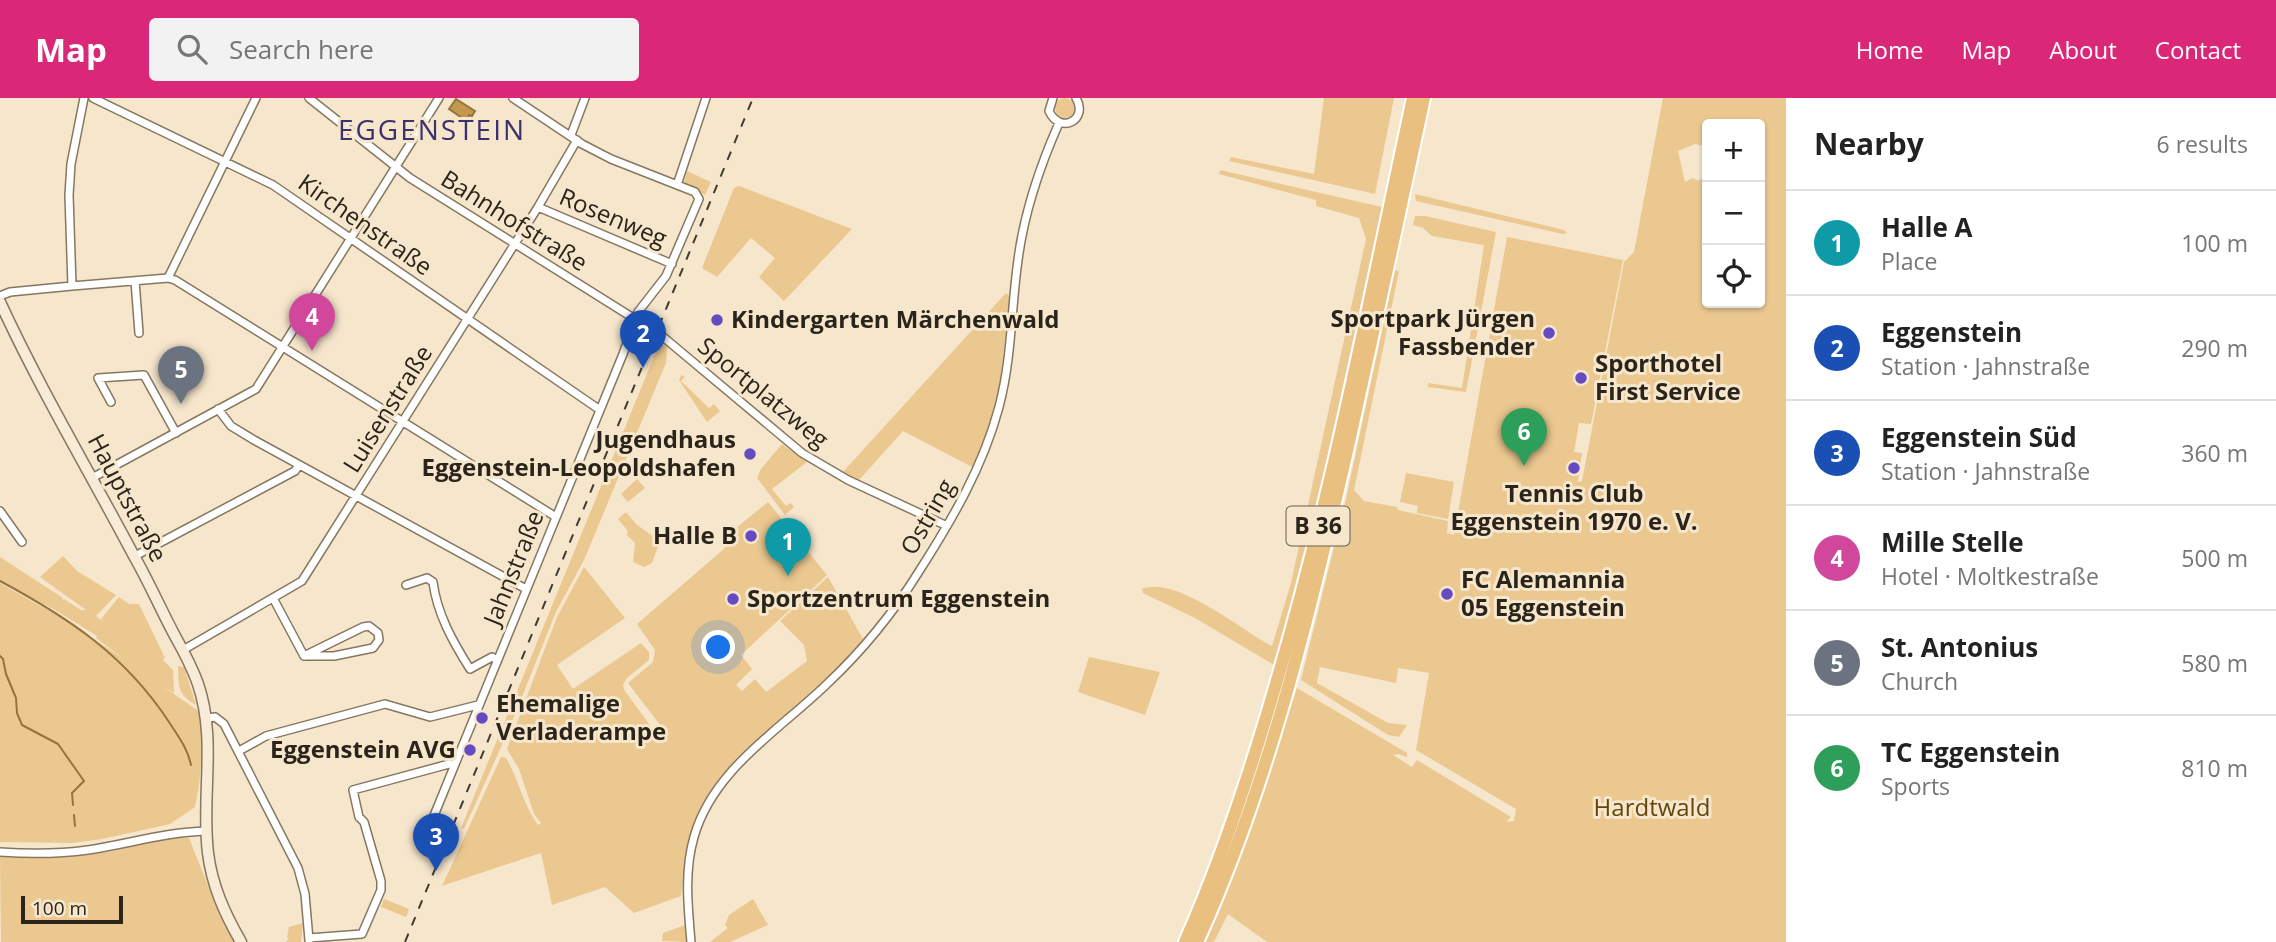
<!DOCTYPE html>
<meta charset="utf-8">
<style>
body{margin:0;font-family:"Open Sans",sans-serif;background:#f2f2f2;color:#222}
.controls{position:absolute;right:21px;top:21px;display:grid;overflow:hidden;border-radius:7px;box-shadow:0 2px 5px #0004}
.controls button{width:63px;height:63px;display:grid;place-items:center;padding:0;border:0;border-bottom:2px solid #e0e0e0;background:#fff;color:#222;font:35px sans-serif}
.scale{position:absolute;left:21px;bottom:18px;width:102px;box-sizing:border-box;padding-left:7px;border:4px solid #2a241a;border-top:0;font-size:19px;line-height:24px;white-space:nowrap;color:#2a241a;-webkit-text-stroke:5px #f6e6cc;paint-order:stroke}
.you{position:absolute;left:719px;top:550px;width:24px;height:24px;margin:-18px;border:5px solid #fff;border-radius:50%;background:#1a73e8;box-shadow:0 0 0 10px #1a73e833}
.badge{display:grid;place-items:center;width:46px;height:46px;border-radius:50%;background:#db2777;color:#fff;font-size:23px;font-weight:700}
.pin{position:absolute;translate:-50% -58px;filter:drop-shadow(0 2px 4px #0008)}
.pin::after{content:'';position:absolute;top:37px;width:24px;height:21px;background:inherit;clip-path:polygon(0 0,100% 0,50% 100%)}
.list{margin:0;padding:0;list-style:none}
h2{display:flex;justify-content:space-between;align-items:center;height:91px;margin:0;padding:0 28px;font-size:30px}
h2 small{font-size:23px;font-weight:400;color:#767676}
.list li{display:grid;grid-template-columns:46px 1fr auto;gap:21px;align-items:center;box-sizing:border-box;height:105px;padding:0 28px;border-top:2px solid #e0e0e0}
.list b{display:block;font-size:26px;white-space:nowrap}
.list p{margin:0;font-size:23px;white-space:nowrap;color:#767676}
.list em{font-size:23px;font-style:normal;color:#767676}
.icon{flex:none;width:38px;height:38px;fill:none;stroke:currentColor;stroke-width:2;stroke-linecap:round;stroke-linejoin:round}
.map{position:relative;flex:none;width:1786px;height:844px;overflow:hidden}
header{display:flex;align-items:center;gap:42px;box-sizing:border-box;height:98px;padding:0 35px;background:#db2777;color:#fff}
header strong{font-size:33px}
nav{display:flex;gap:38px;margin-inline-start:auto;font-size:24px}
.search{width:490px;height:63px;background:#f2f2f2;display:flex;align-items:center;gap:18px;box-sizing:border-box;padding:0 24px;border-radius:7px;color:#767676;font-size:26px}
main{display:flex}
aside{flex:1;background:#fff}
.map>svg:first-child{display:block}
</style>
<header>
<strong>Map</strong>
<div class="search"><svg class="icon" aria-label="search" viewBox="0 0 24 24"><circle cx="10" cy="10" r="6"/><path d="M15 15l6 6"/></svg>Search here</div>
<nav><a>Home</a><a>Map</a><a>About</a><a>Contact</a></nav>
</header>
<main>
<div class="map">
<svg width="1786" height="844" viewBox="0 0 1786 844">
<rect width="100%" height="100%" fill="#f6e6cc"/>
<path fill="#ebc890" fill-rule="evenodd" d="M1055 10a10 10 0 1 1 20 0a10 10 0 1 1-20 0Z
M1324,0H1394L1375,96L1229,63L1231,59L1314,76Z
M1663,0H1786V844H1267L1228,816L1214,844H1206L1248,739L1297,590L1407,655V659L1398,656L1393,657L1412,669L1417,662L1511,719L1506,724L1514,723L1516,711L1416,652L1429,575L1398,570L1396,585L1320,569L1317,585L1388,625L1407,627L1399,639L1388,637L1301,582L1346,401L1395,172L1399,173L1354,392L1364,403L1397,409L1398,412L1448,423L1447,435L1454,437L1507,139L1623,162L1591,326L1579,325L1574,354L1582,355L1578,384L1582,383L1624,164L1634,154ZM1707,26H1760V205H1707V77L1698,83L1693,80L1685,84L1678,53L1695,46L1707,49Z
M1220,72L1382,109L1320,393L1276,568L1195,520L1143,495L1142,491C1176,477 1242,533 1272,548L1291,485L1366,141L1359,120L1316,108V102L1219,76Z
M687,73L711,84L705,97L684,84Z
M739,88L852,131L784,203L759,179L775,160L751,140L717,179L702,170L734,90Z
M1415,96L1564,132L1567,135L1563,136L1416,103Z
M1415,118H1425L1496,134L1466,294L1428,289V285L1462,290L1484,147L1432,138L1423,130L1413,127Z
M1005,196H1008L1010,201L999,294L992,322L974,370L903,333L859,382L842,375Z
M660,244L667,249L666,265L584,462L556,514L507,636L464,731L461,730Z
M681,277L685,279L681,283L709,310L714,306L720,313L707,324L679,282Z
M782,346L807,364L772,391L786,408L791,405L794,409L785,417L757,380L761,371Z
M1406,375L1454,384L1448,421L1417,415L1418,408L1400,404Z
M637,381L645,390L628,404L621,396Z
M768,404L827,477L741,557L752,571L736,587L742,593L755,581L766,594L807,563L804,547L780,523L828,479L863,541C854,560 832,577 816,592C776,630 721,663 698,715C686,741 685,771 681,798L634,815L605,789L552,807L541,755L442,788L501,659L506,660C519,682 523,706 538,727L541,725L534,716L519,671L507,651L557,519L584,469L625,520L557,567L573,591L641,545L649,554V562L627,580L623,587L625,593L657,637L663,631L628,585L653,564L655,552L637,526L725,450L720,443Z
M626,414L636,426L655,440L658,449L652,465L644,469L633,464L635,445L627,437L628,433L618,421Z
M63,458L77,473L116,497L96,518L105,525L101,521L119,499L129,506H139L165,560L163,562L173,572L174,595L161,587L200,614C203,646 202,677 195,709L170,726L102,741L73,745L0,744V485L65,522L124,561L96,540L97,538L55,512L0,483V459L63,500L62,503L64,501L81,512H86L40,479Z
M1089,559L1160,574L1145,617L1078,594Z
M178,568L184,569L196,607C177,596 179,589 178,568Z
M170,740H189L219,815L234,844H1L0,759L54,760L109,754Z
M384,801L409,811L406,819L381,809Z
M753,801L768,827L730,844H710L728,830L725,827L729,817Z
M303,825L301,844H286L289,840L287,839L289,829Z
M685,827L687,844L662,843L663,835Z"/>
<path fill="#c3974e" stroke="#95743e" stroke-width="2" d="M456,1L475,13L472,18L469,17L468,24L449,11Z"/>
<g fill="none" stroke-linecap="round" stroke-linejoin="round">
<path stroke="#95743e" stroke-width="2" d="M0,483C69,520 125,557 169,624C178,638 188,651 191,667
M0,558L3,561L6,576L16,600L17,615L22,627L58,646L84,683L72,695L73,707
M74,717L75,728"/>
<g stroke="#867760" stroke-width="10">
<path id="street" d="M93,0L273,87L600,312
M309,0L410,80L662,238L802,355L848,382L947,428
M1053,0L1049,13C1060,37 1089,22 1076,0
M571,37L585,0
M677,87L706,0
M538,109L672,166
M168,180L256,0
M135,183L139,235
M72,188L69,97L71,66L84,0
M0,198L10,194L72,188L168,180L175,182L556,419
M111,304L98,280L144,277L176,335
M218,311L231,328L254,342L526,491
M92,380L256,291L439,0
M0,413L22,444
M135,458L295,373L299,367
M406,487L427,480L433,484C437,516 453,544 470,571L492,559L497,562
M273,500L304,558H334L373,550L379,542L378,535L369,528L363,529L304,558
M183,552L302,483L538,109L577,42
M207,620L215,619L224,626L298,770L305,796L309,842
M239,653L266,638L385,606L430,619L478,607
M433,735V720L623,256L638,214L666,178L699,101L695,94L611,61L582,46L513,0
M0,754C29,756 59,756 88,752C128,746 166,734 206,733
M309,840L362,836L381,792V783L364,724L359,719L353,692L449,666L454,667
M691,844C688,809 684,773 694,739C713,671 780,632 828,585C863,552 893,515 918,475C952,422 983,369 999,309C1012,260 1011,211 1018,162C1024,115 1040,68 1059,25"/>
</g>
<g stroke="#867760" stroke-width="13">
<path id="secondary" d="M0,204C40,291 89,373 134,458C149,484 161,512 175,538C184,554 192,569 198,586C217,642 201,698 208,755C212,788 225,816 241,844"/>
</g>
<g stroke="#fff" stroke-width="16">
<path id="highway" d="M1185,844C1223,759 1252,669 1278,579C1334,389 1371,194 1413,0
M1197,844C1268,688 1309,519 1347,353C1373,235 1399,118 1424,0"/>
</g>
<use href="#street" stroke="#fff" stroke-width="7"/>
<use href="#secondary" stroke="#f8ecd9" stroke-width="10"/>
<use href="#highway" stroke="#e9c080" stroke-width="12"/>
<path stroke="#423b2f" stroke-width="2" stroke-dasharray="9 9" stroke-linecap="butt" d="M405,844L753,0"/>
</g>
<g fill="#664ac2" stroke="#f6e6cc" stroke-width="2.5">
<circle cx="717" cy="222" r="7"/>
<circle cx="1549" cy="235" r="7"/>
<circle cx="1581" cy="280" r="7"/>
<circle cx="750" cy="356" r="7"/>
<circle cx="1574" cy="370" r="7"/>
<circle cx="751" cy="438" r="7"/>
<circle cx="1447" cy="496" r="7"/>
<circle cx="733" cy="501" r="7"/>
<circle cx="482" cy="620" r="7"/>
<circle cx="470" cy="652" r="7"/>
</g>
<g text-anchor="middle" stroke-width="6" stroke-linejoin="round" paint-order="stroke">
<rect fill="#f6e6cc" stroke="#675e4f" stroke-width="2" x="1286.5" y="408.5" width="63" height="39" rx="5"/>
<g font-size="23" font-weight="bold" fill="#2a241a">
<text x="1318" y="436">B 36</text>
</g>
<g font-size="24" fill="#2a241a" stroke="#f6e6cc">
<text transform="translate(613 120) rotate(23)" y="8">Rosenweg</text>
<text transform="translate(514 123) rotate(32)" y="8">Bahnhofstraße</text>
<text transform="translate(365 127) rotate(35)" y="8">Kirchenstraße</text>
<text transform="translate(763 295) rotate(39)" y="8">Sportplatzweg</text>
<text transform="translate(388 311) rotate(-58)" y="8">Luisenstraße</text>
<text transform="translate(127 400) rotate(62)" y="8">Hauptstraße</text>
<text transform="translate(928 419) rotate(-60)" y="8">Ostring</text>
<text transform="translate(514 470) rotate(-68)" y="8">Jahnstraße</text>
</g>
<g font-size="24" font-weight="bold" fill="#2a241a" stroke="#f6e6cc" text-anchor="start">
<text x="1535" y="229" text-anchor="end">Sportpark Jürgen<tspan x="1535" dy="28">Fassbender</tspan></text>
<text x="731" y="230">Kindergarten Märchenwald</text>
<text x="1595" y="274">Sporthotel<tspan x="1595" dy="28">First Service</tspan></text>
<text x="736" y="350" text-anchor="end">Jugendhaus<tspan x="736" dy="28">Eggenstein-Leopoldshafen</tspan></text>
<text x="1574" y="404" text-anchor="middle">Tennis Club<tspan x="1574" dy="28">Eggenstein 1970 e. V.</tspan></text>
<text x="737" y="446" text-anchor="end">Halle B</text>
<text x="1461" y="490">FC Alemannia<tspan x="1461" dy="28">05 Eggenstein</tspan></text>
<text x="747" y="509">Sportzentrum Eggenstein</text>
<text x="496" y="614">Ehemalige<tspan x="496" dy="28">Verladerampe</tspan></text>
<text x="456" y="660" text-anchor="end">Eggenstein AVG</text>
</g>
<g font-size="24" fill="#64460b" stroke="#f6e6cc">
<text x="1652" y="718">Hardtwald</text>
</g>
<g font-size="28" letter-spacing="2" fill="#3c316d" stroke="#f6e6cc">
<text x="432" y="42">EGGENSTEIN</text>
</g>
</g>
</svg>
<div class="controls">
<button>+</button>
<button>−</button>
<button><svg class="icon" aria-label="locate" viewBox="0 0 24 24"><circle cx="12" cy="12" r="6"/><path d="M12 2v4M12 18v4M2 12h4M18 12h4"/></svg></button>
</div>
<div class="scale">100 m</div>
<div class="you"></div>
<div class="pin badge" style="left:788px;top:478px;background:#0f9aa8">1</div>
<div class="pin badge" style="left:643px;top:270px;background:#1a4fb4">2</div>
<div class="pin badge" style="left:436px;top:773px;background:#1a4fb4">3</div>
<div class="pin badge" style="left:312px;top:253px;background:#d1479c">4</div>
<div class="pin badge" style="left:181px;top:306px;background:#6b7280">5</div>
<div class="pin badge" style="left:1524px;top:368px;background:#2e9e5b">6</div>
</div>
<aside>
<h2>Nearby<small>6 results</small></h2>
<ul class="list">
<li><span class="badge" style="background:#0f9aa8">1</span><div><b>Halle A</b><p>Place</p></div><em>100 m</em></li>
<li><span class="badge" style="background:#1a4fb4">2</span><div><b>Eggenstein</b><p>Station · Jahnstraße</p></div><em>290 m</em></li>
<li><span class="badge" style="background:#1a4fb4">3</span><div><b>Eggenstein Süd</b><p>Station · Jahnstraße</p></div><em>360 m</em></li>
<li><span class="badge" style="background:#d1479c">4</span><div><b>Mille Stelle</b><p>Hotel · Moltkestraße</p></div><em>500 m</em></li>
<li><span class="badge" style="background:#6b7280">5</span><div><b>St. Antonius</b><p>Church</p></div><em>580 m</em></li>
<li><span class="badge" style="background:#2e9e5b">6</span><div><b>TC Eggenstein</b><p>Sports</p></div><em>810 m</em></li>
</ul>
</aside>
</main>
